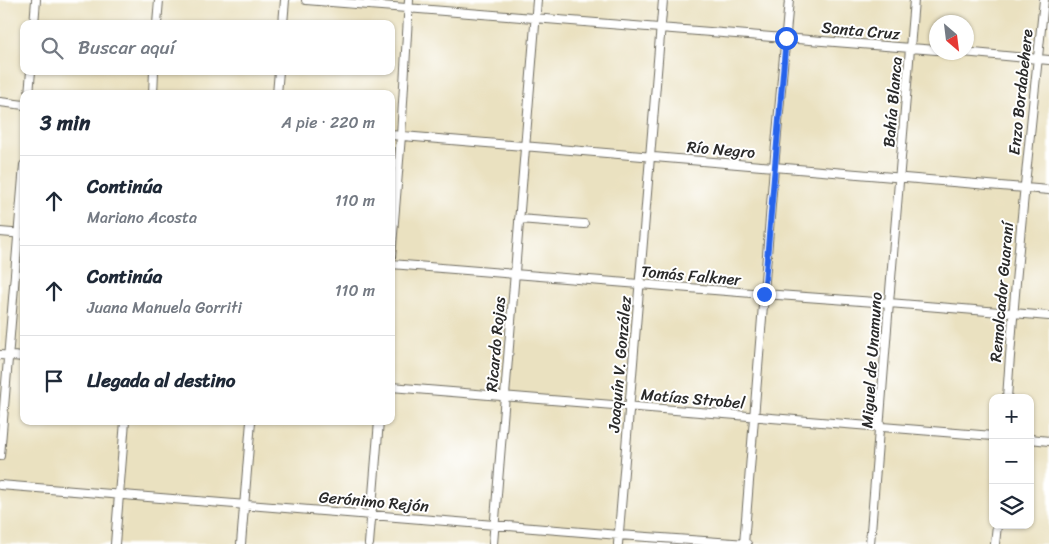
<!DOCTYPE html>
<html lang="es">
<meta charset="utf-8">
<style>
body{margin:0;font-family:Sriracha,sans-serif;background:#f2f2f3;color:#1f2937}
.controls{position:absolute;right:15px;bottom:15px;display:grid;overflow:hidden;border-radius:10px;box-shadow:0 1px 4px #0004}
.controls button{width:45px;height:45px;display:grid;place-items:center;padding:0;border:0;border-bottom:1px solid #e0e1e3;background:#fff;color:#1f2937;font:25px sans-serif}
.compass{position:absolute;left:929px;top:15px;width:45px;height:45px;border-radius:50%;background:#fff;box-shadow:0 1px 4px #0004;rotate:152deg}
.stop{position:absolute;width:15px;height:15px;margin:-11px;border:4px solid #2563eb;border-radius:50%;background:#fff}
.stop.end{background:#2563eb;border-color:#fff;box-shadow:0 1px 5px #0008}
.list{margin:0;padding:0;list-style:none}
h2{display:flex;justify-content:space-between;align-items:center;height:65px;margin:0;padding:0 20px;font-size:21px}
h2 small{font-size:16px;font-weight:400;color:#747a83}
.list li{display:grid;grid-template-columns:32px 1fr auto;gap:15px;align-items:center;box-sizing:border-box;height:90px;padding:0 20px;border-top:1px solid #e0e1e3}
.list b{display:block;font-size:19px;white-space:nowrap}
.list p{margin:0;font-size:16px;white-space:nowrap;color:#747a83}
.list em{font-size:16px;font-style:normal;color:#747a83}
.icon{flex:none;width:28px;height:28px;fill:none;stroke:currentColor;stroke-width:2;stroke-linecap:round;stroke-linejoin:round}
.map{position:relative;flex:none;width:1049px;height:544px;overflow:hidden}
.search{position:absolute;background:#fff;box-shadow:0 1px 4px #0004;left:20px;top:20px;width:375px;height:55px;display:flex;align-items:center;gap:12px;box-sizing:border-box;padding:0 18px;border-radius:10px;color:#747a83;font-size:19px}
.panel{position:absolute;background:#fff;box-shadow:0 1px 4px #0004;left:20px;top:90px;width:375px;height:335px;border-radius:10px}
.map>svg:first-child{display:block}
</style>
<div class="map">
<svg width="1049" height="544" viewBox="0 0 1049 544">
<rect width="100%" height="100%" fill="#fff"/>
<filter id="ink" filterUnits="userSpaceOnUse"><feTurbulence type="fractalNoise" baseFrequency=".02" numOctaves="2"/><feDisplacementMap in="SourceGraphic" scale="10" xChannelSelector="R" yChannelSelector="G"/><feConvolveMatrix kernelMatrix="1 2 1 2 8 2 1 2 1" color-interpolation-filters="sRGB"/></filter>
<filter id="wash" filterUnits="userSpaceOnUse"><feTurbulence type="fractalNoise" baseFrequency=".0096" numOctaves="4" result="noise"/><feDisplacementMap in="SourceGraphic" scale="20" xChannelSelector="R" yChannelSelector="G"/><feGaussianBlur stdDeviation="1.12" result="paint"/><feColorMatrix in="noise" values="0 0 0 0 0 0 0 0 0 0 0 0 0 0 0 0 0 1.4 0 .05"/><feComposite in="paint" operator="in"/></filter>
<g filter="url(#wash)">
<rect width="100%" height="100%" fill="#eae1c0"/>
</g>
<g filter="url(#ink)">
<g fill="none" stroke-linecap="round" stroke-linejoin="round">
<g stroke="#6e6b5f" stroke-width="10">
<path id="minor" d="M306,0L936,50
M34,24L36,0
M157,24L159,0
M283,24L285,0
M963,52L1049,60
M29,94L31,71
M153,94L154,71
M277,94L279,71
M0,102L24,105
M391,135L1049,190
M519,219L584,224
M0,232L24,234
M391,258L401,136L409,0
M391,264L764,294L889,303L1049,316
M0,355L24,357
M391,387L993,436
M1007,398C1016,265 1030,133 1044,0
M1030,439L1049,441
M0,456L24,165
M0,485L619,535L747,544
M115,544L125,421
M241,544L251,421
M369,544L379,421
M493,544L537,0
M618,544L663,0
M744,544L774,167L789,0
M870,544L889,303L914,0
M995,544L997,525"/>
</g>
<use href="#minor" stroke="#fff" stroke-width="8"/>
</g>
</g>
<g fill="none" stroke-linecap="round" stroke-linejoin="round" filter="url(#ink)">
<path stroke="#2563eb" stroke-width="6" d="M764,294L786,38"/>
</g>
<g text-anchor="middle" stroke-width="4" stroke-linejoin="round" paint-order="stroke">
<g font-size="16" fill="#2b2b2b" stroke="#fff">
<text transform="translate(861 30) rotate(5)" y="6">Santa Cruz</text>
<text transform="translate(1020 92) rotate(-84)" y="6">Enzo Bordabehere</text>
<text transform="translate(892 102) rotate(-85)" y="6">Bahía Blanca</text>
<text transform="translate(721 149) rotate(5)" y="6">Río Negro</text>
<text transform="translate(691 275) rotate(5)" y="6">Tomás Falkner</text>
<text transform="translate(1001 292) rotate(-85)" y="6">Remolcador Guaraní</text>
<text transform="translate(495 344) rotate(-85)" y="6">Ricardo Rojas</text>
<text transform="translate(871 360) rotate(-86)" y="6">Miguel de Unamuno</text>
<text transform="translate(619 364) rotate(-85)" y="6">Joaquín V. González</text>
<text transform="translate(693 398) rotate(5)" y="6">Matías Strobel</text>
<text transform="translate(374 501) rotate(5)" y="6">Gerónimo Rejón</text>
</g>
</g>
</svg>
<div class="controls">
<button>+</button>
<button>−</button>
<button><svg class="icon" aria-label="layers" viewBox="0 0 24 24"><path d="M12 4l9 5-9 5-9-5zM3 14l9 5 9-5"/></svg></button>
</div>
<svg class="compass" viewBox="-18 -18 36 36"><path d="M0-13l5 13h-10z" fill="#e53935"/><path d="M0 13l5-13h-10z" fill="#747a83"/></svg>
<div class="stop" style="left:786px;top:38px"></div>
<div class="stop end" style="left:764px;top:294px"></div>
<div class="search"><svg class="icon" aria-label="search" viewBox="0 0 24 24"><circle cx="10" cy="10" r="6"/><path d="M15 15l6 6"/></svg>Buscar aquí</div>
<section class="panel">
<h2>3 min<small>A pie · 220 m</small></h2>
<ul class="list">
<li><svg class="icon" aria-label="ahead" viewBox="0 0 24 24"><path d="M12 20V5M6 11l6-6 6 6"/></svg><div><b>Continúa</b><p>Mariano Acosta</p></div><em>110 m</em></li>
<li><svg class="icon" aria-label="ahead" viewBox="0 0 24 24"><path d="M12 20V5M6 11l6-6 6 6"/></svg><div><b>Continúa</b><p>Juana Manuela Gorriti</p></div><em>110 m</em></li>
<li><svg class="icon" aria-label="arrive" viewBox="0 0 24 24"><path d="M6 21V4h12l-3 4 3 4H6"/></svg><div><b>Llegada al destino</b></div></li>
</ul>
</section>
</div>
